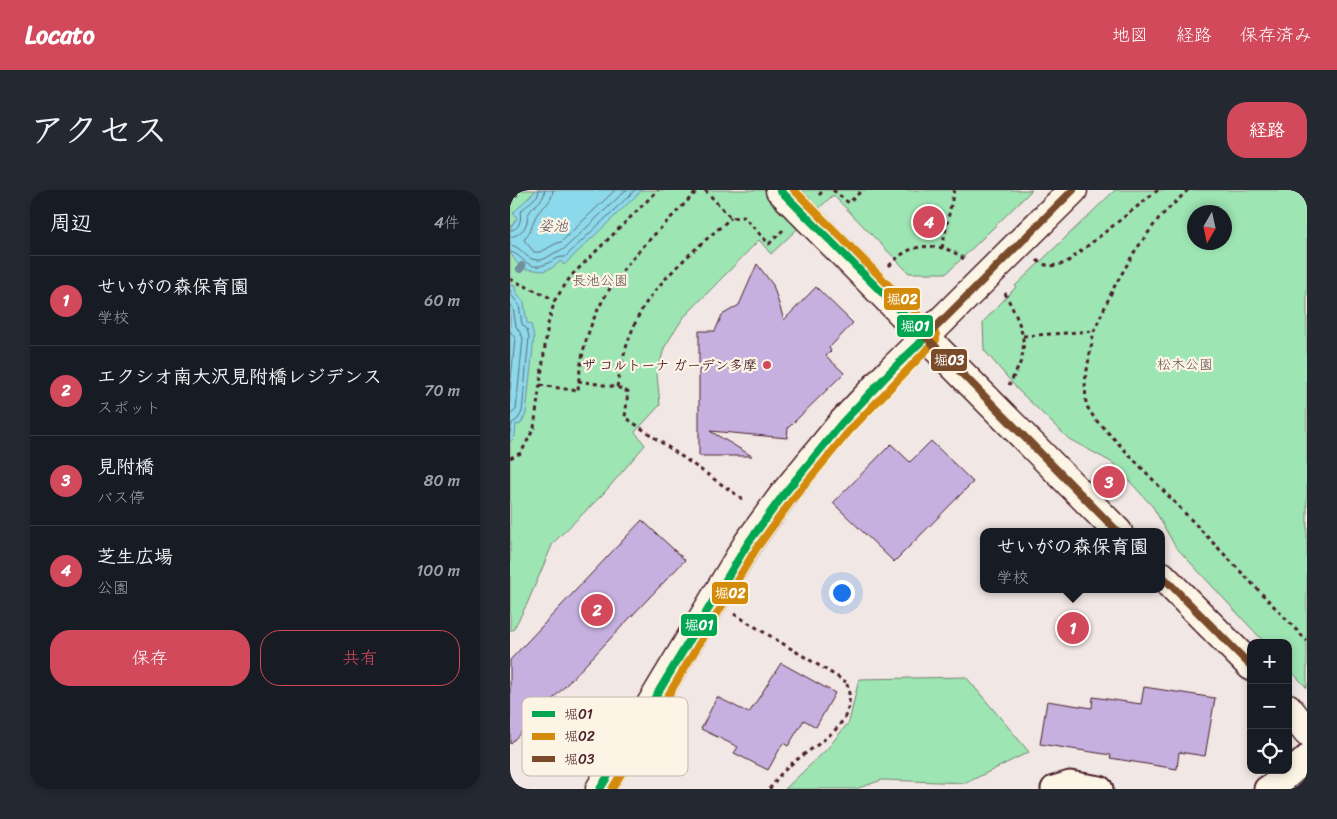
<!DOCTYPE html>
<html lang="ja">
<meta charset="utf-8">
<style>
body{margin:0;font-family:Sriracha,"Klee One",sans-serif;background:#242831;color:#f1f3f6}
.controls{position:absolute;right:15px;bottom:15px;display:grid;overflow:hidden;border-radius:10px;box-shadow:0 2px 8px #0003}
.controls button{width:45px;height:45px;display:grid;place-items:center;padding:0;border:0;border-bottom:1px solid #363941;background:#171b24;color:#f1f3f6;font:25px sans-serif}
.compass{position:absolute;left:677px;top:15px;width:45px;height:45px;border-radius:50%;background:#171b24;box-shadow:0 2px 8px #0003;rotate:189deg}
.you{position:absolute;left:331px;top:402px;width:18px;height:18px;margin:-12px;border:4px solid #fff;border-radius:50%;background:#1a73e8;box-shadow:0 0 0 8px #1a73e833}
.badge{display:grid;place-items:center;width:32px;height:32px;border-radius:50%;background:#d1495b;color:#fff;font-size:16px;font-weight:700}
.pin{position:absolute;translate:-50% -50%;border:2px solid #fff;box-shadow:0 1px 5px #0006}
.popup{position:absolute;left:470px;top:338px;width:185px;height:65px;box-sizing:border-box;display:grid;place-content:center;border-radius:10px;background:#171b24;filter:drop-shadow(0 1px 4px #0005);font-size:16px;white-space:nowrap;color:#9ea1a6}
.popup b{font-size:19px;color:#f1f3f6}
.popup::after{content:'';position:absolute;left:50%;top:100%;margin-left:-10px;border:10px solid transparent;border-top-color:#171b24}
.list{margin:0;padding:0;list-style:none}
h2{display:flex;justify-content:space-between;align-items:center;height:65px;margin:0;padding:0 20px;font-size:21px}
h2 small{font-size:16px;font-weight:400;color:#9ea1a6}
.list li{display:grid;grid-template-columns:32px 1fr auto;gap:15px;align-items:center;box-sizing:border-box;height:90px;padding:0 20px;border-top:1px solid #363941}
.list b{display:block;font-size:19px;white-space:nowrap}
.list p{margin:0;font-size:16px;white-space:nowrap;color:#9ea1a6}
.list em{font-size:16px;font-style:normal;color:#9ea1a6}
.actions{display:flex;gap:10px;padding:15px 20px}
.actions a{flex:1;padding:11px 0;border:1px solid #d1495b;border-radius:20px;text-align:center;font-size:18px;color:#d1495b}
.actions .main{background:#d1495b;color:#fff}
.icon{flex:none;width:28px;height:28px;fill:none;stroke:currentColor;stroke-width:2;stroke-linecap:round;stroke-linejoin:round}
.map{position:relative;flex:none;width:797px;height:599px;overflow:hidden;border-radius:20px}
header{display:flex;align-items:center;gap:30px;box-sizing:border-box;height:70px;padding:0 25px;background:#d1495b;color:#fff}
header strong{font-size:24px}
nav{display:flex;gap:28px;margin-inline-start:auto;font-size:18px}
.intro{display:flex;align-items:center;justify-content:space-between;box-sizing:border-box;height:120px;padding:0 30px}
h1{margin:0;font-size:35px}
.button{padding:12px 22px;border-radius:20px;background:#d1495b;color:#fff;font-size:18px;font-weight:700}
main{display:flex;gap:30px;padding:0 30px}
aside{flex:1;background:#171b24;border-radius:20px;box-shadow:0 2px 8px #0003}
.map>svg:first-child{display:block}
</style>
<header>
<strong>Locato</strong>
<nav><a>地図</a><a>経路</a><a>保存済み</a></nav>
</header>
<div class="intro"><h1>アクセス</h1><a class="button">経路</a></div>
<main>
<aside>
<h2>周辺<small>4件</small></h2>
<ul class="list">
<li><span class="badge">1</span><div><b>せいがの森保育園</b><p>学校</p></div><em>60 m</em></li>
<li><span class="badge">2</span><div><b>エクシオ南大沢見附橋レジデンス</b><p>スポット</p></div><em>70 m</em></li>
<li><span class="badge">3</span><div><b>見附橋</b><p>バス停</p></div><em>80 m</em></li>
<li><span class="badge">4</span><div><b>芝生広場</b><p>公園</p></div><em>100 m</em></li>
</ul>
<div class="actions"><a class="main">保存</a><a>共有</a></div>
</aside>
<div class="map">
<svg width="797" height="599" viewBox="0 0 797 599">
<rect width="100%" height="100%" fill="#f1e7e4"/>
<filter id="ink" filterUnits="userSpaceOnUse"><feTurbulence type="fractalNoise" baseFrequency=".02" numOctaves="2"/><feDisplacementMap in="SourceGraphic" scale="10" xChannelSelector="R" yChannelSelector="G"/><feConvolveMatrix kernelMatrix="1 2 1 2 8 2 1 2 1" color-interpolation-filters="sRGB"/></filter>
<g filter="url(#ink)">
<path fill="#9de5b3" stroke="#74826f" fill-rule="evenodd" d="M0,0H522L437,83H399L323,5L261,64L249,50L173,128L154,158L147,185L150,215L125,242L135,255L94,303L43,353L17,414L3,440H0Z
M605,0H797V498L778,478V453H755L665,356L643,317L603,273L559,249L509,201L474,160L473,132L506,97L505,96ZM684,22H714V52H684Z
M456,487L519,562L456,593L372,590L346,599H275L317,559L339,532L349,489Z"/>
<path fill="#8bd9ea" stroke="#718f9e" d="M26,0H132L54,75L51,71L42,78L33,81L16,79L8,74L0,63V38L7,28L3,23Z
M0,95L5,96L6,103L14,112L17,133L21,134L24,147L16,224L10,235L6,234L5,247L0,252Z"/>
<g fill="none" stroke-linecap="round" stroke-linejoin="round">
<path stroke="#646977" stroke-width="1" d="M43,0C42,16 30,16 25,28C21,38 21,41 14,50L24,62C33,64 41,54 51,52L105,0
M0,40C9,40 12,30 10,22L28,5L29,0
M0,47C8,46 16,39 17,31C18,27 17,26 19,23C24,14 34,12 35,0
M0,55C12,56 15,70 27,70C37,71 43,61 53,60L116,0
M0,62C9,63 14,74 24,76C37,78 44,66 55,67L125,0
M0,100L2,106L9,115L12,134L17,139L19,147L12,222L8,229L2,233L0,243
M0,113L3,118L6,136L13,148L6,220L0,225
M0,141L5,148L0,200"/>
<path stroke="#718f9e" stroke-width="8" d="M10,79L12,76"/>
</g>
<path fill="#c5b0df" stroke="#4a1f2b" d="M247,74L263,95L274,130L306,97L343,133L319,158L321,161L316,166L334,183L278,238L277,248L200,241L242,266H189V141H205L212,125L229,115Z
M421,251L463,292L384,372L323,313L381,254L400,272Z
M132,330L175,370L0,554V470Z
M271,473L325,503L306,537L294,530L278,556L273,553L258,580L224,563L228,557L191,539L207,507L239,523Z
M634,497L705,508L695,566L669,562L667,579L600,568L601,565L530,554L537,511L582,518L583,507L631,514Z"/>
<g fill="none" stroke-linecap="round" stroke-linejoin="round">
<g stroke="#4a1f2b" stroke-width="29">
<path id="minor" d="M544,599L560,594L590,599
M757,599L775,588L797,568"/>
</g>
<g stroke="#4a1f2b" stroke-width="31">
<path id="tertiary" d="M270,0L608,342
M652,386L741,476
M778,518L797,542
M90,599L238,353L274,304L332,233L382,180L563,0"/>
</g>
<path stroke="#4a1f2b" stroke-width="3" stroke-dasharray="4 4" stroke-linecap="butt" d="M195,0L221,28L234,27L259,54L273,40
M323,0L339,13L352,0
M678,0L649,28L625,61L603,99L584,141L575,191L576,215L585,229L797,451
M309,5L314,0
M0,13L10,0
M432,58L444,0
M527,70C536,78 545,76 556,73L648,0
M379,76C383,72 387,68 391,65C410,51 439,55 455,70
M0,89L45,110L61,86L148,0
M495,103C505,124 519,146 511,170C509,178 503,187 499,195
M513,146L584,141
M68,191L107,197L118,202L115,227L234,310
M30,195L68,201C73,104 127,64 188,0
M107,197C111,173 117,150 128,127C143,94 193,52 221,28
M0,268L11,263L24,238L38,134L45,110
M224,424L336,492
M259,599C265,593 268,586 274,581C297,556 351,540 337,494"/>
<use href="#minor" stroke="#fcf5e5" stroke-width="25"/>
<use href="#tertiary" stroke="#fcf5e5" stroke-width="28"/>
<g stroke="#fcf5e5" stroke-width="11">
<path id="bus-1" d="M90,599L238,353L274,304L332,233L382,180L416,147L270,0"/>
</g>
<g stroke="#fcf5e5" stroke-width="11">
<path id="bus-2" d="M102,599L246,359L282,310L340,240L426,150V145L423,140L284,0"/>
</g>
<g stroke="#fcf5e5" stroke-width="11">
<path id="bus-3" d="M563,0L416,147L608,342
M652,386L741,476"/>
</g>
<use href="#bus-1" stroke="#00a651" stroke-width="8"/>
<use href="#bus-2" stroke="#d48b09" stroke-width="8"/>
<use href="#bus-3" stroke="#7a4b2a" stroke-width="8"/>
</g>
</g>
<circle fill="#d1495b" stroke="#fcf5e5" stroke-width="2" cx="257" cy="175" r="5"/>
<g text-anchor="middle" stroke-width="4.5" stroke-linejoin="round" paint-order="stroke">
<g font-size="14" fill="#5f504d" stroke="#fcf5e5">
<text x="90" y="95">長池公園</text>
<text x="675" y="179">松木公園</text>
</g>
<g font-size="14" font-weight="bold" fill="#4a1f2b" stroke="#fcf5e5" text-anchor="end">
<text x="247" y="180">ザ コルトーナ ガーデン多摩</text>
</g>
<g font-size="15" font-style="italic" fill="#5a4e5b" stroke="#fcf5e5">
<text x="43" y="41">姿池</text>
</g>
</g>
<rect x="12" y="507" width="166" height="79" rx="8" fill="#fcf5e5" stroke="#c7b5ad" stroke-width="1"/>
<rect x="22" y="521" width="23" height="6" fill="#00a651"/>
<rect x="22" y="543" width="23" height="7" fill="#d48b09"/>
<rect x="22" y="566" width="23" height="6" fill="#7a4b2a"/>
<g font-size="14" fill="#4a1f2b">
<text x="54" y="529">堀01</text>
<text x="54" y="551">堀02</text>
<text x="54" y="574">堀03</text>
</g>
<g stroke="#fcf5e5" stroke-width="2">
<rect x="373" y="97" width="38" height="24" rx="5" fill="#d48b09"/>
<rect x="386" y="124" width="38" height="24" rx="5" fill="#00a651"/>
<rect x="420" y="158" width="38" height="24" rx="5" fill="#7a4b2a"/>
<rect x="201" y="391" width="38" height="24" rx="5" fill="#d48b09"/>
<rect x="170" y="423" width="38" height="24" rx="5" fill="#00a651"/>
</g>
<g font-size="14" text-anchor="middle" font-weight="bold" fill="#fff">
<text x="392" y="114">堀02</text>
<text x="405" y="141">堀01</text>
<text x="439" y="175">堀03</text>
<text x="220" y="408">堀02</text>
<text x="189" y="440">堀01</text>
</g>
</svg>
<div class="controls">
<button>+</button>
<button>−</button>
<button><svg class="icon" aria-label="locate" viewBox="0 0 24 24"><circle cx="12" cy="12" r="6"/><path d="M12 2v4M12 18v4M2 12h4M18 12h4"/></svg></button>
</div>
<svg class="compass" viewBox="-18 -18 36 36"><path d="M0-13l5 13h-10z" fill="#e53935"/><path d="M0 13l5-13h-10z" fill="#9ea1a6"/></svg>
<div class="you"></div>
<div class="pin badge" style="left:563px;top:438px">1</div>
<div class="popup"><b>せいがの森保育園</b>学校</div>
<div class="pin badge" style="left:87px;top:420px">2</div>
<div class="pin badge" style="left:599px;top:292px">3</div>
<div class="pin badge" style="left:419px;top:32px">4</div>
</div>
</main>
